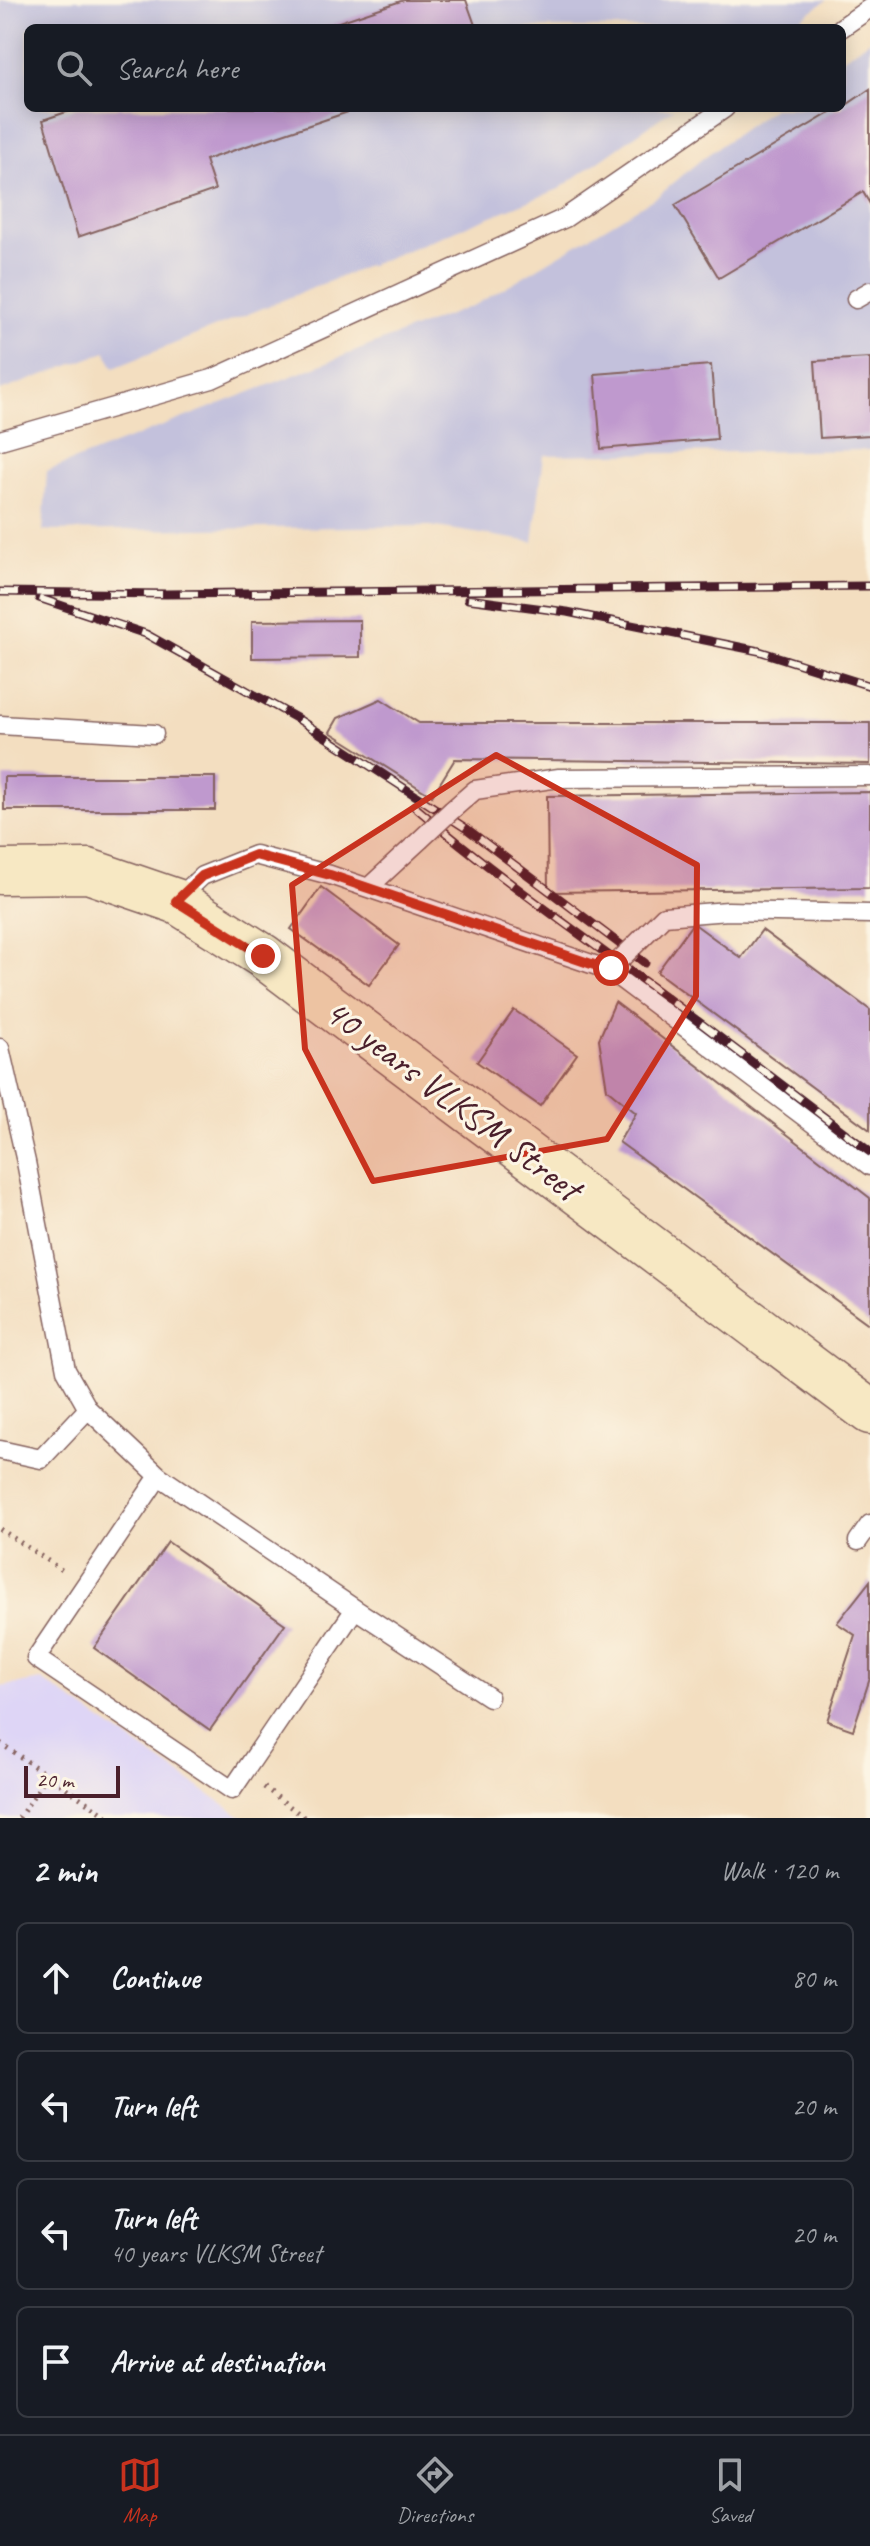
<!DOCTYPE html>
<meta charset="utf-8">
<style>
body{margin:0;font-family:Caveat,sans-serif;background:#242831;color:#f1f3f6}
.scale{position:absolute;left:24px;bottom:20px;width:96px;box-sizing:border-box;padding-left:8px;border:4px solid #4a1f2b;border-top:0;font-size:22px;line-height:28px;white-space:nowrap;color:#4a1f2b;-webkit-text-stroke:6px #fcf5e5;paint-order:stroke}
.stop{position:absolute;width:24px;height:24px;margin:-18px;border:6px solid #c8321e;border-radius:50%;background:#fff}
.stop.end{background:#c8321e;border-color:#fff;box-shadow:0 2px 8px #0008}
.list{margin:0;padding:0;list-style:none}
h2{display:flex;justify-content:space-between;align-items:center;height:104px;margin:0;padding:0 32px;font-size:34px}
h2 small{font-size:26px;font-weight:400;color:#9ea1a6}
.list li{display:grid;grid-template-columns:52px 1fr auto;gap:24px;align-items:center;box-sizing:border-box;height:112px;margin:0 16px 16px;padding:0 16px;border:2px solid #363941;border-radius:12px}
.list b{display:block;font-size:30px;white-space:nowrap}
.list p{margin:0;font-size:26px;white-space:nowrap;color:#9ea1a6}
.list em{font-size:26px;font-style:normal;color:#9ea1a6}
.icon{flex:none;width:44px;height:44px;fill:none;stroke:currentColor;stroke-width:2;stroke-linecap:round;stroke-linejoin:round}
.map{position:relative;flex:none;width:870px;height:1818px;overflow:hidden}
.search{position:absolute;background:#171b24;box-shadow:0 4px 20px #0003;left:24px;right:24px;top:24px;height:88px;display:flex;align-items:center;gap:20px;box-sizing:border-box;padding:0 28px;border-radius:12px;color:#9ea1a6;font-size:30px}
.sheet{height:616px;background:#171b24}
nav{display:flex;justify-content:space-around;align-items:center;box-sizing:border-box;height:112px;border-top:2px solid #363941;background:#171b24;font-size:22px;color:#9ea1a6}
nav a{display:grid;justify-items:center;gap:4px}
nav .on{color:#c8321e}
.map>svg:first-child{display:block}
</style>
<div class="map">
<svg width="870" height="1818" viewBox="0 0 870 1818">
<rect width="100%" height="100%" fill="#fcf5e5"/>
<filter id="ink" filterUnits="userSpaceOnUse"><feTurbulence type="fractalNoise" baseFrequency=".0125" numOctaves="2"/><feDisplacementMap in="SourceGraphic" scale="16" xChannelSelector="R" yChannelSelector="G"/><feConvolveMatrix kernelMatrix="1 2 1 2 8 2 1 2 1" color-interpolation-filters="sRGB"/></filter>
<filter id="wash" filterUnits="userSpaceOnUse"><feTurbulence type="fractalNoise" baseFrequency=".006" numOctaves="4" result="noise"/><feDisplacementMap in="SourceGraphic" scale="32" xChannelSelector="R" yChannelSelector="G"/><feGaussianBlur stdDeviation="1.8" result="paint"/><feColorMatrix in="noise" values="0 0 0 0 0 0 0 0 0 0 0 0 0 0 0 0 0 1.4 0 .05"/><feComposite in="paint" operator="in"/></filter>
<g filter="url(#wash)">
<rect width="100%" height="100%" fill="#f3dec0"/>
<path fill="#ded5f6" d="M42,1680L244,1818H0V1687Z"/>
<path fill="#c3c1dc" d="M0,0H827L787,28H28V108H674L559,189L114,368L106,352L0,391Z
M870,40V450L544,455L533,542L430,526L43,531L47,471L477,304L658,196L703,158L773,108H842V59Z"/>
<g id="blocks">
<path fill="#bf99ce" d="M404,0H466L476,28H321Z
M870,89V204L863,192L719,278L675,205L838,108H842Z
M78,108H357V109L205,160L215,190L78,237L43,120Z
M870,358V435L820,438L815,361Z
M711,365L717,439L601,449L595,374Z
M360,620V657L252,658V621Z
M381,699L419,723H870V764L455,759L432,796L330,732L338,718Z
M4,777H215V810H4Z
M870,792V888L548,892L547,796Z
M321,887L399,945L369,985L291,929Z
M693,923L741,958L762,930L870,1010V1130L657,972Z
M615,1002L870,1198V1325L619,1142L636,1113L607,1089L599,1039Z
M514,1010L577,1054L540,1106L477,1062Z
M168,1542L285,1624L210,1730L94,1648Z
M870,1581V1678L853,1730L827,1721L855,1635L837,1623Z"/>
</g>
</g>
<g filter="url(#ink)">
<use href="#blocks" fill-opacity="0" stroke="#85625f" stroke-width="2"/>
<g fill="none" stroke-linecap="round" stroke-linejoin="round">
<g stroke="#85625f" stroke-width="21">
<path id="service" d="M841,28L870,8
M856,299L870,291
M0,440L212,379L565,218L725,108
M0,725L154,734
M452,810L475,790L559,778L870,776
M368,888L420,840
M176,901L202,876L255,855L330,875L609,970L870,1166
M632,948L664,916L728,911L870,914
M0,1048L26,1162L66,1370L88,1409L159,1476
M0,1450L41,1459L88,1409
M159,1476L355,1609L232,1790L36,1658Z
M858,1541L870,1524
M355,1609L489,1697"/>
</g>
<g stroke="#85625f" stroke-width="47">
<path id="secondary" d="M0,872L88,871L176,901L263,956L870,1412"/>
</g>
<path stroke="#85625f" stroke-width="5" stroke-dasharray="2 6" stroke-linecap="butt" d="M0,1529L66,1573
M0,1743L110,1818
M264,1787L305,1818
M19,1818L47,1775"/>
<use href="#service" stroke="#fff" stroke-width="18"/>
<use href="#secondary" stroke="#f7e8c3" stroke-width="44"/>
<g stroke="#4a1f2b" stroke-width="9">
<path id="rail" d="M0,592L166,594L870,586
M39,598L146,634L298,719L467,829L645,963
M468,599L567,612L759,651L870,686
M414,806C497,877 583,936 671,1001C738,1051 804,1102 870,1152"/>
</g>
<use href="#rail" stroke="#fcf5e5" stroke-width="6" stroke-dasharray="18" stroke-linecap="butt"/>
<g stroke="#85625f" stroke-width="21" stroke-linecap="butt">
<path id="service-bridge" d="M420,840L452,810
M611,968L632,948"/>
</g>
<use href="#service-bridge" stroke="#fff" stroke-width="18"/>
</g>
</g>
<g fill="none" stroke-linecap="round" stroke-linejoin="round" filter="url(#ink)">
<path stroke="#c8321e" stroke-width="10" d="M263,956L176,901L202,876L255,855L330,875L609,970L611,968"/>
</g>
<path fill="#c8321e" fill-opacity="0.2" stroke="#c8321e" stroke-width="6" stroke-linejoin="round" d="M496,755L697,865L696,996L607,1139L373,1181L305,1049L292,885Z"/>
<g text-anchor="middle" stroke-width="6" stroke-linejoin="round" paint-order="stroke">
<g font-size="38" fill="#4a1f2b" stroke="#fcf5e5">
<text transform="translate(453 1099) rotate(37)" y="13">40 years VLKSM Street</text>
</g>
</g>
</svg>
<div class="scale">20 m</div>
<div class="stop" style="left:611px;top:968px"></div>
<div class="stop end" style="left:263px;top:956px"></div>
<div class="search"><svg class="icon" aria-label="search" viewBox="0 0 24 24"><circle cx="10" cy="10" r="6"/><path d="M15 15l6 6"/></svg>Search here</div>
</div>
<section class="sheet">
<h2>2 min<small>Walk · 120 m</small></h2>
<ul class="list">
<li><svg class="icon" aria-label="ahead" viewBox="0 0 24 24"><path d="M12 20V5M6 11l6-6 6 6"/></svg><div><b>Continue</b></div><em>80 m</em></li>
<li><svg class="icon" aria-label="left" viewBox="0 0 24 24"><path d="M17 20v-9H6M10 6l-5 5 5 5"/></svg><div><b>Turn left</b></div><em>20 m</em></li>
<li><svg class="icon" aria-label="left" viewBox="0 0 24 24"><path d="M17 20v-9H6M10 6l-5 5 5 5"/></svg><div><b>Turn left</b><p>40 years VLKSM Street</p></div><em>20 m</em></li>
<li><svg class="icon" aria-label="arrive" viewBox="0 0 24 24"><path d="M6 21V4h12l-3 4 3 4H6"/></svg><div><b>Arrive at destination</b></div></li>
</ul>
</section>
<nav>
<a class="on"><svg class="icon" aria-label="map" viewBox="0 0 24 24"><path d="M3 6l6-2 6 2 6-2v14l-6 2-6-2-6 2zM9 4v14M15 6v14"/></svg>Map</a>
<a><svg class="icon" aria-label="directions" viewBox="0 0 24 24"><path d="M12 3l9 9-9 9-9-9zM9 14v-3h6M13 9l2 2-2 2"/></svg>Directions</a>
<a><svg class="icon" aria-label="saved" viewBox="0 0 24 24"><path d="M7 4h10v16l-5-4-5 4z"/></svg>Saved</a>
</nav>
